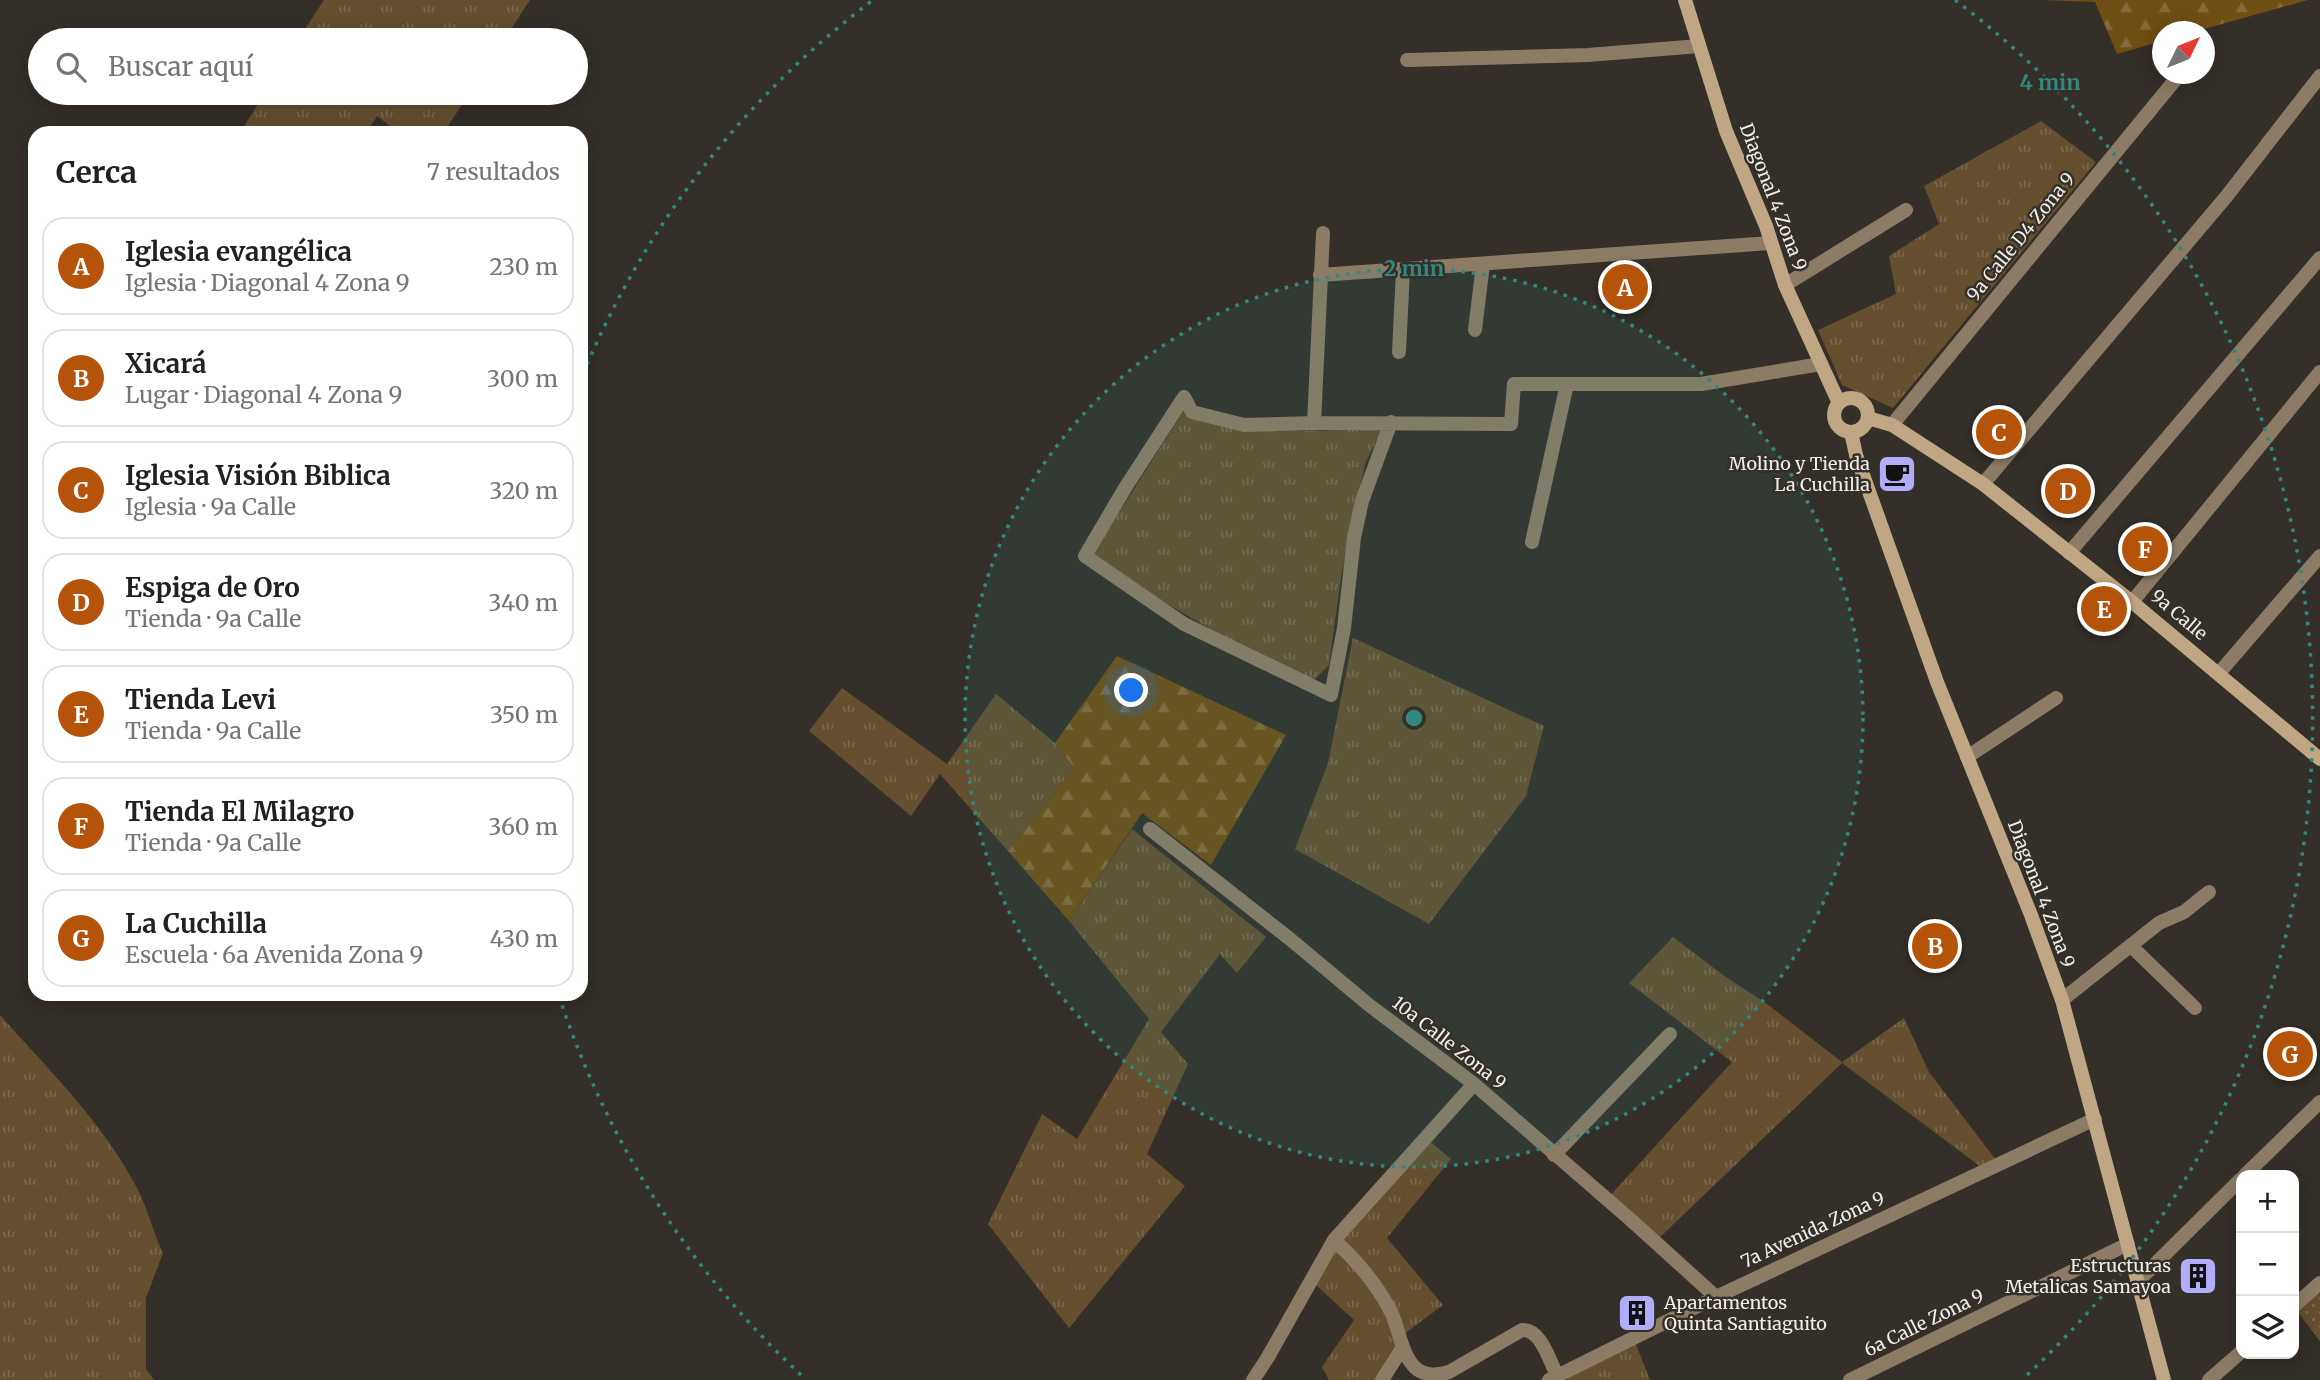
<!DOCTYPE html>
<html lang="es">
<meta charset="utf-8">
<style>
body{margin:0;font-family:Merriweather,serif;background:#f2f2f2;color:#202124}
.controls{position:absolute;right:21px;bottom:21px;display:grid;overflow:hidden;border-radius:14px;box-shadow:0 4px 18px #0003}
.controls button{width:63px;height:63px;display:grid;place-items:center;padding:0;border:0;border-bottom:2px solid #e0e0e0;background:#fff;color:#202124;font:35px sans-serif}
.compass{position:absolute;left:2152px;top:21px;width:63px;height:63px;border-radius:50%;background:#fff;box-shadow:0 4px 18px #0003;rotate:47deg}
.you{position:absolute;left:1132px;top:691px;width:24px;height:24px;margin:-18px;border:5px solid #fff;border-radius:50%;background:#1a73e8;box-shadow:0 0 0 10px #1a73e833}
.badge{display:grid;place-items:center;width:46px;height:46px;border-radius:50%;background:#b45309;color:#fff;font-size:23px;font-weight:700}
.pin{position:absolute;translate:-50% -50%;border:4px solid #fff;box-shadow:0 2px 7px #0006}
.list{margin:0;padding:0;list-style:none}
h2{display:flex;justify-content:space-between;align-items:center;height:91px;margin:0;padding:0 28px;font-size:30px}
h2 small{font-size:23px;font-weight:400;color:#757577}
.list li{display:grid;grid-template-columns:46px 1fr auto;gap:21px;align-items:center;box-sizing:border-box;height:98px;margin:0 14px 14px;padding:0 14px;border:2px solid #e0e0e0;border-radius:21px}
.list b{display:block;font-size:26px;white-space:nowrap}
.list p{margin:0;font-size:23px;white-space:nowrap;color:#757577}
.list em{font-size:23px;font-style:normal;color:#757577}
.icon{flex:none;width:38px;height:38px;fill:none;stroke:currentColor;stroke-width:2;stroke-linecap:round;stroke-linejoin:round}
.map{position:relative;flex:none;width:2320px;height:1380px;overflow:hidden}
.search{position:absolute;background:#fff;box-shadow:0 4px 18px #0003;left:28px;top:28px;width:560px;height:77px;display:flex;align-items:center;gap:18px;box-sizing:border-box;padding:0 24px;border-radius:38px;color:#757577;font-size:26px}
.panel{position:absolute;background:#fff;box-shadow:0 4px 18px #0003;left:28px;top:126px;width:560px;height:875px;border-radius:21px}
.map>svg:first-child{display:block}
</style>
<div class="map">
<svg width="2320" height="1380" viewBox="0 0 2320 1380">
<defs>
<pattern id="grass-tufts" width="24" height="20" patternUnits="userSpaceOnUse" patternTransform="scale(1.75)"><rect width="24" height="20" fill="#644f2f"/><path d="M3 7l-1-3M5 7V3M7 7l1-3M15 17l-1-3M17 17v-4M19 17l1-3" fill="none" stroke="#7b694d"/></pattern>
<pattern id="forest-firs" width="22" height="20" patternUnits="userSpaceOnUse" patternTransform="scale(1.75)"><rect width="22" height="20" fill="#704f15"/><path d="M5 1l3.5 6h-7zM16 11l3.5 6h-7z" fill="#856937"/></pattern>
<pattern id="park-dots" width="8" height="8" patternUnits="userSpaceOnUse" patternTransform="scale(1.75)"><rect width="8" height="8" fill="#644f2f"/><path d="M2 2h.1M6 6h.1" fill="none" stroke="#7b694d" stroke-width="1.8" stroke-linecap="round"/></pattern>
</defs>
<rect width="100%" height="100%" fill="#342f28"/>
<path fill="url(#grass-tufts)" d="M324,0H530L504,40H298Z
M265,93H470L443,133H399L377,116L366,133H240Z
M2041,121L2096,162L1893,408L1842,385L1818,330L1896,294L1889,256L1939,224L1924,186Z
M1183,412L1245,429L1323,431L1382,429L1365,464L1341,577L1329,665L1314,680L1245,649L1109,570L1093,553Z
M1353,638L1544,726L1526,796L1429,924L1295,849L1328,763Z
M842,688L947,764L996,694L1055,743L1074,768L1008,851L940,774L911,816L809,731Z
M1132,829L1266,937L1237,973L1220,954L1161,1032L1188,1064L1147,1154L1185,1186L1069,1328L988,1224L1042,1114L1077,1139L1149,1019L1069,921Z
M1673,937L1723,975L1767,1004L1842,1062L1904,1018L1929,1072L1999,1164L1985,1170L1842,1063L1655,1242L1607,1199L1732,1062L1629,983Z
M0,1015C49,1070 103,1123 137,1188C148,1209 153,1232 163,1253L146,1298V1369L154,1380H0Z
M1427,1139L1451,1159L1387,1238L1443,1305L1404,1334L1338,1239Z
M1336,1247C1365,1274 1385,1307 1397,1344L1375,1380H1329L1322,1367L1354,1320L1315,1284Z
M1633,1337L1650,1380H1568L1564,1372Z"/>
<path fill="url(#forest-firs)" d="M2041,0H2308L2197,31L2162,32V41L2117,54L2095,2Z
M1117,656L1286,735L1211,865L1142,813L1069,921L1008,851L1074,768L1055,743Z"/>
<path fill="url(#park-dots)" d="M2318,1292L2320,1294V1341L2297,1311Z"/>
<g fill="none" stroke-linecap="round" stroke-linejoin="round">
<path stroke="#8c7c66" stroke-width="14" d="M1407,60L1588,55L1699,46
M1320,275L1771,243
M1785,285L1906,210
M1475,330L1483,264
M1399,352L1403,270
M1391,422L1362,501L1354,538L1344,628L1331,695L1184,624L1085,556L1125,488L1184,397L1192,412L1244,425L1314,423L1511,424L1514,384H1701L1821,364
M1314,423L1323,233
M1892,425L2180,74
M1983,484L2226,197L2320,76
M1532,542L1567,384
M2069,553L2320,258
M2132,602L2320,372
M2219,673L2320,556
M1967,757L2056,698
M1150,829L1290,939L1369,1005L1474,1084L1631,1220L1716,1297
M2131,946L2195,1008
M2062,1000L2159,923L2184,912L2209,892
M1554,1155L1670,1034
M2245,1175L2320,1102
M1334,1240C1357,1261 1377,1284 1391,1312C1400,1330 1401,1357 1418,1370C1427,1376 1440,1375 1449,1372L1522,1330C1541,1329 1549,1360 1557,1375
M2138,1281L2241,1179
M2294,1306L2320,1283
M1253,1380L1268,1357L1334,1240L1474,1084
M1382,1380L1403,1347
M1549,1380L1716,1297L2095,1119
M1850,1380L2128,1244
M2209,1380L2241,1352"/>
<path stroke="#c0a783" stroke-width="14" d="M1685,0L1726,131L1766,226L1785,285L1839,403
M1834 415a17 17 0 1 1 34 0a17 17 0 1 1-34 0Z
M1868,418L1892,425L1983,484L2132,602L2320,759
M1851,432L1856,455L1937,682L2031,915L2062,1000L2164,1380"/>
</g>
<circle cx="1414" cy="718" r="449" fill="#318880" fill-opacity=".12"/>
<g fill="none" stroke="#318880" stroke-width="3.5" stroke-dasharray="3.5 7">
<circle cx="1414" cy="718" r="449"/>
<path d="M801 1375A899 899 0 0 1 559 996M583 374A899 899 0 0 1 873 0M1955 0A899 899 0 0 1 2027 1375"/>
</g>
<defs>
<g id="cafe-square" transform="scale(2.0125)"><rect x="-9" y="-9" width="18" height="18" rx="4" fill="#b2adf9" stroke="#342f28"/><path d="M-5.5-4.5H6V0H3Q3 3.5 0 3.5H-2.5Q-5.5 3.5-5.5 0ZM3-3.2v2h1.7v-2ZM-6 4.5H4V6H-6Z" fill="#111"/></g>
<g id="building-square" transform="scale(2.0125)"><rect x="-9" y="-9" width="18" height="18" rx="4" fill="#b2adf9" stroke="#342f28"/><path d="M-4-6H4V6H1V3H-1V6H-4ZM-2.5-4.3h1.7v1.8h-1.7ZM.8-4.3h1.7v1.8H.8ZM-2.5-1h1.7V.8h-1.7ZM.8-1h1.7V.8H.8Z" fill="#111"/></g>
</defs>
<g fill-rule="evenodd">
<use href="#cafe-square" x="1897" y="474"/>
<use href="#building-square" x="2198" y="1276"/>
<use href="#building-square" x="1637" y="1313"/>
</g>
<g text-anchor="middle" stroke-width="5" stroke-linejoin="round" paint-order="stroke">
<g font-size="18" fill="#f1eee9" stroke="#342f28">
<text transform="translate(1773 197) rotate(69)" y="6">Diagonal 4 Zona 9</text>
<text transform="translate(2021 237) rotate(-51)" y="6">9a Calle D4 Zona 9</text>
<text transform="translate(2179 615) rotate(40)" y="6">9a Calle</text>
<text transform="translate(2041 894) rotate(69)" y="6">Diagonal 4 Zona 9</text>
<text transform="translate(1449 1043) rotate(38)" y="6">10a Calle Zona 9</text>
<text transform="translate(1813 1230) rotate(-25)" y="6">7a Avenida Zona 9</text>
<text transform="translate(1924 1323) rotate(-26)" y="6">6a Calle Zona 9</text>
</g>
<g font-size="18" fill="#f1eee9" stroke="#342f28" text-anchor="end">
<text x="1870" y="470">Molino y Tienda<tspan x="1870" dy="21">La Cuchilla</tspan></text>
<text x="2171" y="1272">Estructuras<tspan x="2171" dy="21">Metalicas Samayoa</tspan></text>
<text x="1664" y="1309" text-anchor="start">Apartamentos<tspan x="1664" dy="21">Quinta Santiaguito</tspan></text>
</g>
</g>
<circle cx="1414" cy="718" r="10" fill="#318880" stroke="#342f28" stroke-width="3.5"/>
<g font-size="21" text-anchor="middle" font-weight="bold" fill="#318880" stroke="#342f28" stroke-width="5" stroke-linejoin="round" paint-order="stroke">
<text x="2050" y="90">4 min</text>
<text x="1414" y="276">2 min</text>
</g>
</svg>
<div class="controls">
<button>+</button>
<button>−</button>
<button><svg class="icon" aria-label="layers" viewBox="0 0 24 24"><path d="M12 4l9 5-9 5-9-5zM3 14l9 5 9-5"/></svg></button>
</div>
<svg class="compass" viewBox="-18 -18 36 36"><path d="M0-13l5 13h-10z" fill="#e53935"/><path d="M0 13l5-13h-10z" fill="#757577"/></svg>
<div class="you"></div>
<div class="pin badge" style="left:1625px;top:287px">A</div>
<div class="pin badge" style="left:1935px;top:946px">B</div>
<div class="pin badge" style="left:1999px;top:432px">C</div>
<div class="pin badge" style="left:2068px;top:491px">D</div>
<div class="pin badge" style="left:2104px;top:609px">E</div>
<div class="pin badge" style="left:2145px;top:549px">F</div>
<div class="pin badge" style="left:2290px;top:1054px">G</div>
<div class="search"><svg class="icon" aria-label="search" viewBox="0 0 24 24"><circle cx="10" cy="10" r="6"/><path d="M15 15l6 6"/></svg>Buscar aquí</div>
<section class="panel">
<h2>Cerca<small>7 resultados</small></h2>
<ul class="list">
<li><span class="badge">A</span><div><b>Iglesia evangélica</b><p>Iglesia · Diagonal 4 Zona 9</p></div><em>230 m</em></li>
<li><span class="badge">B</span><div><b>Xicará</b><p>Lugar · Diagonal 4 Zona 9</p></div><em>300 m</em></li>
<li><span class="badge">C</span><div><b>Iglesia Visión Biblica</b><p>Iglesia · 9a Calle</p></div><em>320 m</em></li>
<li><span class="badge">D</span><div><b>Espiga de Oro</b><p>Tienda · 9a Calle</p></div><em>340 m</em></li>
<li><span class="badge">E</span><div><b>Tienda Levi</b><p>Tienda · 9a Calle</p></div><em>350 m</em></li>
<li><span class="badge">F</span><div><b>Tienda El Milagro</b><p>Tienda · 9a Calle</p></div><em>360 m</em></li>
<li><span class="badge">G</span><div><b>La Cuchilla</b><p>Escuela · 6a Avenida Zona 9</p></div><em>430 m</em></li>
</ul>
</section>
</div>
